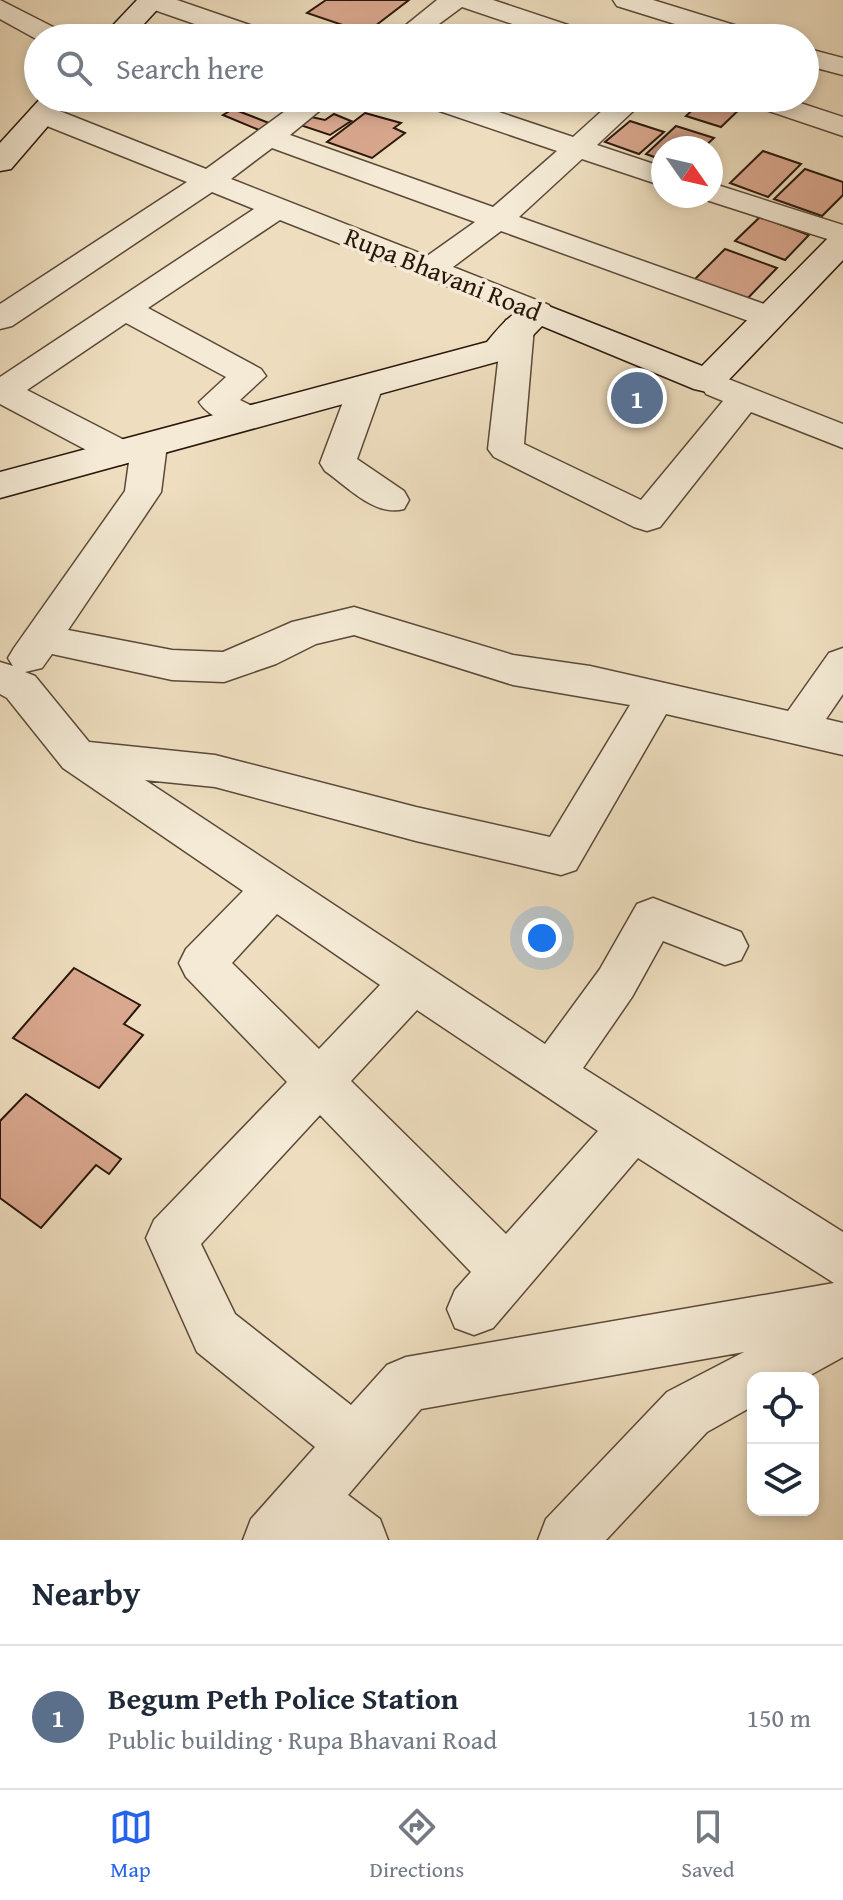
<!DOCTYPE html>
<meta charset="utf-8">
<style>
body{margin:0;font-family:"Gentium Book Plus",serif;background:#f6f6f7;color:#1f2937}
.controls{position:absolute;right:24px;bottom:24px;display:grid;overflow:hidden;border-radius:16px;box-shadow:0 4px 12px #0003}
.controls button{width:72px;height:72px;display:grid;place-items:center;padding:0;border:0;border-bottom:2px solid #e0e1e3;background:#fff;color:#1f2937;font:40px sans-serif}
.compass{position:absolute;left:651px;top:136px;width:72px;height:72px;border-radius:50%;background:#fff;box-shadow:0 4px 12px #0003;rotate:124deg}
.you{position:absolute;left:542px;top:938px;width:28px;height:28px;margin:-20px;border:6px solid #fff;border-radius:50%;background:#1a73e8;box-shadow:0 0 0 12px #1a73e833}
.badge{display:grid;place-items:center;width:52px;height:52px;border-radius:50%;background:#2563eb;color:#fff;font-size:26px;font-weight:700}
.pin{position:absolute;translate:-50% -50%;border:4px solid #fff;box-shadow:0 2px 8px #0006}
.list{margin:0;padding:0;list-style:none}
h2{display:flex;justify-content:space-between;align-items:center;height:104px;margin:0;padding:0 32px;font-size:34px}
h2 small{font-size:26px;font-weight:400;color:#747a83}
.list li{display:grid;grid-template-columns:52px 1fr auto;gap:24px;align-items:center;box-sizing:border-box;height:144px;padding:0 32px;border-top:2px solid #e0e1e3}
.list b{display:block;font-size:30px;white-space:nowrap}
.list p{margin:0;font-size:26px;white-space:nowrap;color:#747a83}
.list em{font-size:26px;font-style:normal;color:#747a83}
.icon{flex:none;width:44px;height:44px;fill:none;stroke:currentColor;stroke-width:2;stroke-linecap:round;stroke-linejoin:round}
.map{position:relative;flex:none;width:843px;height:1540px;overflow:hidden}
.search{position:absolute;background:#fff;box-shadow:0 4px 12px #0003;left:24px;right:24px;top:24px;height:88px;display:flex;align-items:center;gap:20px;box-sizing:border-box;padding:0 28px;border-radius:44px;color:#747a83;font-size:30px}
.sheet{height:248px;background:#fff}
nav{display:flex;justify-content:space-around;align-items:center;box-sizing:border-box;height:112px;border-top:2px solid #e0e1e3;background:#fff;font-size:22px;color:#747a83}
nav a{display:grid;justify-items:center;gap:4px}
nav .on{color:#2563eb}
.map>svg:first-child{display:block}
</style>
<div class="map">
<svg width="843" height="1540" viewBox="0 0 843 1540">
<rect width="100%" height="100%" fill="#eedebf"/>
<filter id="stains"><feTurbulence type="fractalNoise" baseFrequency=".0025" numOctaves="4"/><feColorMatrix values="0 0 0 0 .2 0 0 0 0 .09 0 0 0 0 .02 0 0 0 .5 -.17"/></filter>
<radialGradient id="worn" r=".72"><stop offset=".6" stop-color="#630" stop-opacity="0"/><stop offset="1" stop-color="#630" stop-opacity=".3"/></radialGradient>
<path fill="#daa88f" stroke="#2a170b" stroke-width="2" d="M326,0H409L366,33L307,13Z
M251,98H307L287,112Z
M333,98H375L362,108Z
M705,98H737L748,101L721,127L686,116Z
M233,109L269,123L259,130L223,115Z
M365,113L401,123L394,128L405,133L372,158L327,142Z
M334,114L351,121L330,135L297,124L307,116L325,120Z
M630,121L664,132L639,154L605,142Z
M676,126L714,138L703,148H663V160L646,154Z
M763,151L801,164L768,197L730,183Z
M805,169L843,182V195L822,216L774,199Z
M760,217L809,235L785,260L735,241Z
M725,249L777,268L746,300L694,280Z
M74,968L140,1005L124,1024L143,1035L99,1088L13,1038Z
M26,1094L121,1159L109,1174L96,1165L41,1228L0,1198V1121Z"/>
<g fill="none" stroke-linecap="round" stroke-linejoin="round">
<g stroke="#5b4938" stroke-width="3">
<path id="street" d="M0,0L63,32L67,38L38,40L0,19Z
M139,0H177L270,32L274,38H235L143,6Z
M437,0H493L589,32L593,38H554L462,7L420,38H390Z
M613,0H653L757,32L761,38H720L617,6Z
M805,48L843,58V75L805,65Z
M303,98H335L290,135L493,207L557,151L419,104L415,98H457L573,137L616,98H647L597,145L663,167V186L582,159L519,217L781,310L785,317L781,324L769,327L757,324L501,231L453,267L549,305L554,312L549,319L538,322L280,220L148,308L261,369L266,376L240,400L260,410L265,418L260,426C241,431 210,419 199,402L226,377L126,323L27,390L132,444L137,437L149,434L161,437L167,445L161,492L68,630L172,650L223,652L292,622L354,607L513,655L590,666L788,711L829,653L843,648V694L826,719L843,723V755L666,714L576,870L561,875L416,841L215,787L145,780L545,1044L600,969L637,904L653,898L741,932L748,946L741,960L725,965L663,941L632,997L583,1068L843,1232V1357L805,1378H753V1406L707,1432L606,1540H538L546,1519L667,1392L744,1352L421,1409L348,1495L380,1519L388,1540H243L251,1519L315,1447L197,1352L146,1238L154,1220L287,1082L186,977L179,963L186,949L243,891L63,768L7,698L0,694V662L13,666L8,658L14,648L125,491L129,462L120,465L107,461L0,404V377L254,209L212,192L12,326L0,329V304L187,182L32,120L28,114L32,108L42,105L52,108L206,169ZM272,148L475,222L427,256L231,179ZM354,635L513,685L630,705L550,837L416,807L215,755L89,742L35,676L25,672L42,668L52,654L172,680L224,682L276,664L316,644ZM277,914L380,985L319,1049L232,963ZM417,1010L598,1131L506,1234L351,1081ZM320,1115L471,1272L455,1290L447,1309L455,1328L474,1335L493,1328L638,1158L834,1283L406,1357L387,1365L351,1405L235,1314L201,1244Z
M744,98H785L843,117V136L748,104Z
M711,183L843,225V244L700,198L699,196H711Z
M518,317L530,320L534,327L524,444L641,500L723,401L706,394L701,386L706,378L718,375L843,424V448L751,412L660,527L647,531L634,527L494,457L488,449L502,327L506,320Z
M366,375L378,378L383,386L357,459L404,491L409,500L404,509C375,517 348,487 325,471L320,463L349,386L354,378Z"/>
</g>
<g stroke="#2a170b" stroke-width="3">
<path id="secondary" d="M137,0H166L131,38H101Z
M41,98H72L11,169L0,171V143Z
M843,231V260L720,389L707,392L694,389L542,326L511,358L0,498V472L487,342C501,325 515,308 538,302L702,366L832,234Z"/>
</g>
<use href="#street" fill="#f4ead5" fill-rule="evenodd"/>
<use href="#secondary" fill="#f4ead5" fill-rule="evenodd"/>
</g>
<g text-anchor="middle" stroke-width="7" stroke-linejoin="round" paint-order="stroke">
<g font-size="26" fill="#2a170b" stroke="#f4ead5">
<text transform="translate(443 274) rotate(22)" y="9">Rupa Bhavani Road</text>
</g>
</g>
<rect width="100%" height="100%" filter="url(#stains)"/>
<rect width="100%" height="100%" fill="url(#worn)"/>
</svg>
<div class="controls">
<button><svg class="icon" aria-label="locate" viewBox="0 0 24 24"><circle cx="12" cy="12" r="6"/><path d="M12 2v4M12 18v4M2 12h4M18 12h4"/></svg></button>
<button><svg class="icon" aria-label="layers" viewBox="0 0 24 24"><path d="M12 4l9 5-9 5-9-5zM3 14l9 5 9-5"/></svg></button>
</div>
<svg class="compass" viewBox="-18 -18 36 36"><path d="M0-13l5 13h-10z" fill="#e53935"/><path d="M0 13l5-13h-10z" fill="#747a83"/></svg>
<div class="you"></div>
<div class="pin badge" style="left:637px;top:398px;background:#5c6f8a">1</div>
<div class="search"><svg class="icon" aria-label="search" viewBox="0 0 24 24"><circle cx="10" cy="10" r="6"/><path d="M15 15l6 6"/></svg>Search here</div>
</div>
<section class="sheet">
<h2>Nearby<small></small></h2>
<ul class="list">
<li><span class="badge" style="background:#5c6f8a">1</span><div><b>Begum Peth Police Station</b><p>Public building · Rupa Bhavani Road</p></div><em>150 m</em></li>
</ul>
</section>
<nav>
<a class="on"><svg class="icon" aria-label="map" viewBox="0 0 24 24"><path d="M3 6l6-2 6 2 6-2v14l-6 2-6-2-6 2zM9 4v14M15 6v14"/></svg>Map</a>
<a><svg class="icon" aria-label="directions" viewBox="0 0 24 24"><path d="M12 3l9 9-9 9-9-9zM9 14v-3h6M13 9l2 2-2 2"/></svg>Directions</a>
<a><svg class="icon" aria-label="saved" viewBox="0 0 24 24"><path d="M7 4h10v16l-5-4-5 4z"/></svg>Saved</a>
</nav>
